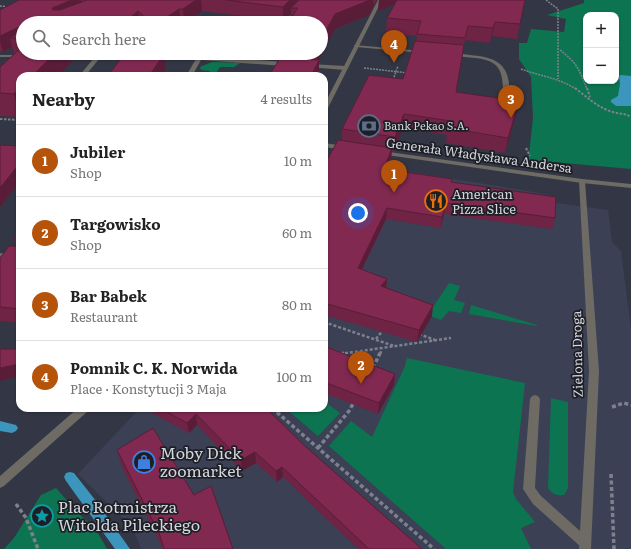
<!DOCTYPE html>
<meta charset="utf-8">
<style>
body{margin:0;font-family:Literata,serif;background:#f6f6f6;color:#222}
.controls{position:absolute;right:12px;top:12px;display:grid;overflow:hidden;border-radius:8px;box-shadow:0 1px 3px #0004}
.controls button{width:36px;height:36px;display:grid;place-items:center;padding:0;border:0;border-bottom:1px solid #e0e0e0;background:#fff;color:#222;font:20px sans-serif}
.you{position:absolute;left:358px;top:213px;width:14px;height:14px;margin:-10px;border:3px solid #fff;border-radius:50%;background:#1a73e8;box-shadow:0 0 0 6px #1a73e833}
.badge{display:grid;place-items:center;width:26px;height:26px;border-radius:50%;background:#b45309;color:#fff;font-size:13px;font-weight:700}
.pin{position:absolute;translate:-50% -33px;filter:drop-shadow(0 1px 2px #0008)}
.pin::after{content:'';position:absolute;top:21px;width:14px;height:12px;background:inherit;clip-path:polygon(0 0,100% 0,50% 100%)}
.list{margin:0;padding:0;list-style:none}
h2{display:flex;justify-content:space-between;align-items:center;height:52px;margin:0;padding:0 16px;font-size:17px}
h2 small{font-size:13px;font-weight:400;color:#767676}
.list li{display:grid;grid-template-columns:26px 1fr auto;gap:12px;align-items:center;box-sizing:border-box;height:72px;padding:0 16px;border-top:1px solid #e0e0e0}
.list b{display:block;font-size:15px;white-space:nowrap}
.list p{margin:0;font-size:13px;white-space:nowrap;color:#767676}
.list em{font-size:13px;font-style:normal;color:#767676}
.icon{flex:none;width:22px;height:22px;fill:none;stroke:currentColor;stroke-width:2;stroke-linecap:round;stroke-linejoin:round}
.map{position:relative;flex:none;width:631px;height:549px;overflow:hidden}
.search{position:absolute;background:#fff;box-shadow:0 1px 3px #0004;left:16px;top:16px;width:312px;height:44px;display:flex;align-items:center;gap:10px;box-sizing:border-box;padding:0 14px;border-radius:22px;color:#767676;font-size:15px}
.panel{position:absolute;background:#fff;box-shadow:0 1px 3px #0004;left:16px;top:72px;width:312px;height:340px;border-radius:12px}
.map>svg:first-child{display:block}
</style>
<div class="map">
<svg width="631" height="549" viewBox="0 0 631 549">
<rect width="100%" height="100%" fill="#333745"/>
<path fill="#3b4054" d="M337,160L522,190L549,195L556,203L608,210L612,242L621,251L631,328V549H141L133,528L78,474L140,408H324V177Z"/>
<path fill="#0d7451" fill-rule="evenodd" d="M584,0H631V169L531,160L528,163L533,118L531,77L519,59V43H527L531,29L564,32L566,19L547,15L584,3ZM586,15H616V81H586Z
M212,62H215L240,63L234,67H220L214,76H208L210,71L201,70L200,67Z
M449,283L460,286L454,300L465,303L461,313L449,311L441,320L405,306L410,298L433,307Z
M471,305L537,325V326L469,314Z
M407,358L525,383L513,492L516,499L535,522L521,528L531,549H446L329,446L351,421L372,437L405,366Z
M551,398L568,402V488L564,495C557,496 552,494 548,488Z
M324,401L340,413L318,436L285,408H324Z
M56,488L78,513L95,528L107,549H4L14,538L41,495Z"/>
<path fill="#3b95bc" d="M621,75L631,76V106H616L611,102V100L618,96L620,84L619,76Z"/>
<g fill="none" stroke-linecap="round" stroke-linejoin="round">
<path fill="#3b95bc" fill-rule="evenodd" d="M0,421L16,425L18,428L16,431L12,433L0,431Z
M70,472L74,473L96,501L130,549H115L66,481L64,477L66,473Z"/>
<path stroke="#7e818c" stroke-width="1.5" stroke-dasharray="2 1" stroke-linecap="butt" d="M546,0L558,9V79
M0,6L9,7
M560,50C577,63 579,69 587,89
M364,68L408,73
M521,69C540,76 559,78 576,89
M393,80L398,66"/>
<path stroke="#7e818c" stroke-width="2" stroke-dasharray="2.5 1.5" stroke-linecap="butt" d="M575,88C587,97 598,108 613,112C619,114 625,113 631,117
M587,88L590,97
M0,119L20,120
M526,148L530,156"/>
<path stroke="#7e818c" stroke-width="2.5" stroke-dasharray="3 2" stroke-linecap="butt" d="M324,322L394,346
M419,334L435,340
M376,339L383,330
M340,354L451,338
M380,354L382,349"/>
<path stroke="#7e818c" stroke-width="3.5" stroke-dasharray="4 2.5" stroke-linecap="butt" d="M340,354L346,353
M373,368L380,353
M612,407L624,403L631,405
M272,408L434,549
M318,448L349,411L354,402
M611,474L614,549
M16,504L26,518L38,549"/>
<path fill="#6d6b64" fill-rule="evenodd" d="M307,0H311L288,23H283Z
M354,45L423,51L425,52L423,53L356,47H354Z
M99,53H104L85,76H79L94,58H63L61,57L63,56H97Z
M161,53L286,62L289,64L286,66L201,60L192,76H186L196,59L163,54Z
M451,54C457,53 464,54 470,55C490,57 506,60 509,83C509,89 509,98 507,104L502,103C507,58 492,59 453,56H451Z
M0,55H21L23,56L21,57H0Z
M310,64L345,66L348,68L345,70L308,67L307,66Z
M535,395L538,396L540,399L535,488L541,496L589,539L591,543L589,547L585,549L581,547L533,504L523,489L530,399L532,396Z"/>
<path fill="#6d6b64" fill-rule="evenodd" d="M582,179L585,181L599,371L591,549H579L589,371L579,181Z
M0,253L20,255V259L0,257Z"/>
<path fill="#6d6b64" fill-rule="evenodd" d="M378,0H382L327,110L324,112V105Z
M324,143L345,146L348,148L345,150L324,147Z
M382,151L582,179L631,184V188L582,183L380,154L379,153Z
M78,408H90L88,411L4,486L0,488V476Z"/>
</g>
<path fill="#6f2345" d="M19,0H377L375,3H373V7L369,15L335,29L318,60L319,70L316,76H269L280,58H273L272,53H321V23L291,17V13L283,21L202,11L185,23H23V53H80L79,54H73L74,59L20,76V117L0,116V67L15,53H14L12,47L3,52L0,51V10Z
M379,0L520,24L517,39L492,36L490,43L465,40L456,92L516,115L505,153L446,143L447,135L403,128L394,152L392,151L391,158L387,170L451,182L555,218L552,229L444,214L441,228L386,219L362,270L387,279L386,288L432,316L417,342L324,315V166L342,141V129L403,79L416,41L417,36L386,33L387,18L395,4L378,11Z
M20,231V323L0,321V258L16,246L14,239Z
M324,346L395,374L394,385L378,414L324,393Z
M145,408H266L306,447L422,549H358L283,477L277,482L256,463L242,471L197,425L189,433L145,409Z
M117,450L194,495L233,549H163L122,467Z"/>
<path fill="#5a1d38" d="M72,0H81L83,11L56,22L52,8Z
M196,0H201L202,11L185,23H184L183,9Z
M290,0H305L291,8V13L283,21V7Z
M370,0H373V7L369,15L335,29L317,63V53H321V40L335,14Z
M379,0H405L378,11Z
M179,9L181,23H158Z
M138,11L140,23H124Z
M95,20V23H91Z
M495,22L492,36L490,43L493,28Z
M19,27L22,38H10L12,47L3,52L0,41V36Z
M464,45L462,58L454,106L456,92Z
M55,53H73L74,59L59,76H32Z
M164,54L166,68L161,76H149Z
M319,60V70L316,76H311Z
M20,87V114L14,94Z
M519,101L516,115L505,153L508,138Z
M404,114L403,128L394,152L395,137Z
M392,148L391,158L383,180L384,169Z
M20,163V182L0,207V188Z
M446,203L444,214L441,228L442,217Z
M387,208L386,219L357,279L358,268Z
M387,279L386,290L381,286Z
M433,305L432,316L417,342L419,330Z
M20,364V376L0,381V368Z
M395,374L394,385L378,414L379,403Z
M196,414L197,425L189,433L187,423Z
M255,452L256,463L242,471L241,460Z
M282,467L283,477L277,482L276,471Z"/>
<path fill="#812950" stroke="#5a1d38" d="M19,0H72L52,8L53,10H60L87,0H196L183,9H179L158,23H151L138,11L124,23L95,20L91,23H23V38H10L20,32L19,27L0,36V10Z
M226,0H290L283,7Z
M299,0H370L335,14L321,40V23H287L298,8H291Z
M397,0H525L520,24L495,22L493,28L468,26L465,38L417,34L421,21L387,18Z
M415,41L464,45L456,92L519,101L508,138L448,128L451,121L404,114L395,137L342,129L369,75L403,79Z
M23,46V53H55L32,76H20V87L14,94L0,93V67Z
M125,53H139L164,54L149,76H108Z
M280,58L319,60L311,76H269Z
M338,140L392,148L384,169L452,179L451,182L556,197L555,218L446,203L442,217L387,208L358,268L387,279L381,286L433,305L419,330L324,303V166Z
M0,145L20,146V163L0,188Z
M20,231V309L0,307V258L9,246H16L17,241L14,239Z
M324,346L395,374L379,403L324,382Z
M0,349H20V364L0,368Z
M160,408H266L306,447L422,549H369L282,467L276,471L255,452L241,460L196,414L187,423Z
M153,428L194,495L211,486L233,549H164L159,533L117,450Z"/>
<defs>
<g id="bank-ring" transform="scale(1.15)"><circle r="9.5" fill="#1d1f25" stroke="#5c6f8a" stroke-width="1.5"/><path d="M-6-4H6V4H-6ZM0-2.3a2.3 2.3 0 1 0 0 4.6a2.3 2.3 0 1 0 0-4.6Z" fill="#5c6f8a"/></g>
<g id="restaurant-ring" transform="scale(1.15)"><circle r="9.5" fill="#1d1f25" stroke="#e8710a" stroke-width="1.5"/><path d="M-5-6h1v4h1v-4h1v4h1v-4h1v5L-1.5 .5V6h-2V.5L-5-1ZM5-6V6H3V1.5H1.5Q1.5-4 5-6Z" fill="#e8710a"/></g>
<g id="shop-ring" transform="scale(1.15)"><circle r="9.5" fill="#1d1f25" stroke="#3f7fe0" stroke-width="1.5"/><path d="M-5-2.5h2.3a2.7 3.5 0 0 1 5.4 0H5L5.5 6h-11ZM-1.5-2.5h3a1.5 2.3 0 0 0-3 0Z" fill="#3f7fe0"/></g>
<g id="sight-ring" transform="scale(1.15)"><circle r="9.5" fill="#1d1f25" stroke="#0f9aa8" stroke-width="1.5"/><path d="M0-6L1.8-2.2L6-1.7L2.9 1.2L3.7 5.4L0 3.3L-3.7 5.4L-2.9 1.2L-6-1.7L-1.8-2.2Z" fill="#0f9aa8"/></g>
</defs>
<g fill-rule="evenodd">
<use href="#bank-ring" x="369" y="126"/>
<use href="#restaurant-ring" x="436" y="201"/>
<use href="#shop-ring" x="144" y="462"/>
<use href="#sight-ring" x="42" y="516"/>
</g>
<g text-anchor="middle" stroke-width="3.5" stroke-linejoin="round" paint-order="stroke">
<g font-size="11" fill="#d3d5de" stroke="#1d1f25" text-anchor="start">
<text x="384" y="130">Bank Pekao S.A.</text>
</g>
<g font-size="13" fill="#d3d5de" stroke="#1d1f25">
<text transform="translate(479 155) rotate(8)" y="5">Generała Władysława Andersa</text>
<text transform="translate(577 354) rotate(-91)" y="5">Zielona Droga</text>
</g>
<g font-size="13" fill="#d3d5de" stroke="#1d1f25" text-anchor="start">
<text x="452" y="199">American<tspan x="452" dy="15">Pizza Slice</tspan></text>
</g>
<g font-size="16" fill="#d3d5de" stroke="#1d1f25" text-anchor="start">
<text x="160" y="459">Moby Dick<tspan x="160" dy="18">zoomarket</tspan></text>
<text x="58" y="513">Plac Rotmistrza<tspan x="58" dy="18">Witolda Pileckiego</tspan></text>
</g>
</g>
</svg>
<div class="controls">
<button>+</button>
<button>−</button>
</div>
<div class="you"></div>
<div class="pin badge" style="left:394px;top:193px">1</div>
<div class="pin badge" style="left:361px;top:384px">2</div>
<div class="pin badge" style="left:511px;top:118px">3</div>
<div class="pin badge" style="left:394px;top:63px">4</div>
<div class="search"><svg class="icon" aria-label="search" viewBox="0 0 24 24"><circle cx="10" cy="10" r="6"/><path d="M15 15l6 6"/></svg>Search here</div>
<section class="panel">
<h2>Nearby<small>4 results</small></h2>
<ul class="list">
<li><span class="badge">1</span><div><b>Jubiler</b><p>Shop</p></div><em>10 m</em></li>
<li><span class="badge">2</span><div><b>Targowisko</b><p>Shop</p></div><em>60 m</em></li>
<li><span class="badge">3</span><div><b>Bar Babek</b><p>Restaurant</p></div><em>80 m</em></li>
<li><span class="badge">4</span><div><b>Pomnik C. K. Norwida</b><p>Place · Konstytucji 3 Maja</p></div><em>100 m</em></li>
</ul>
</section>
</div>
